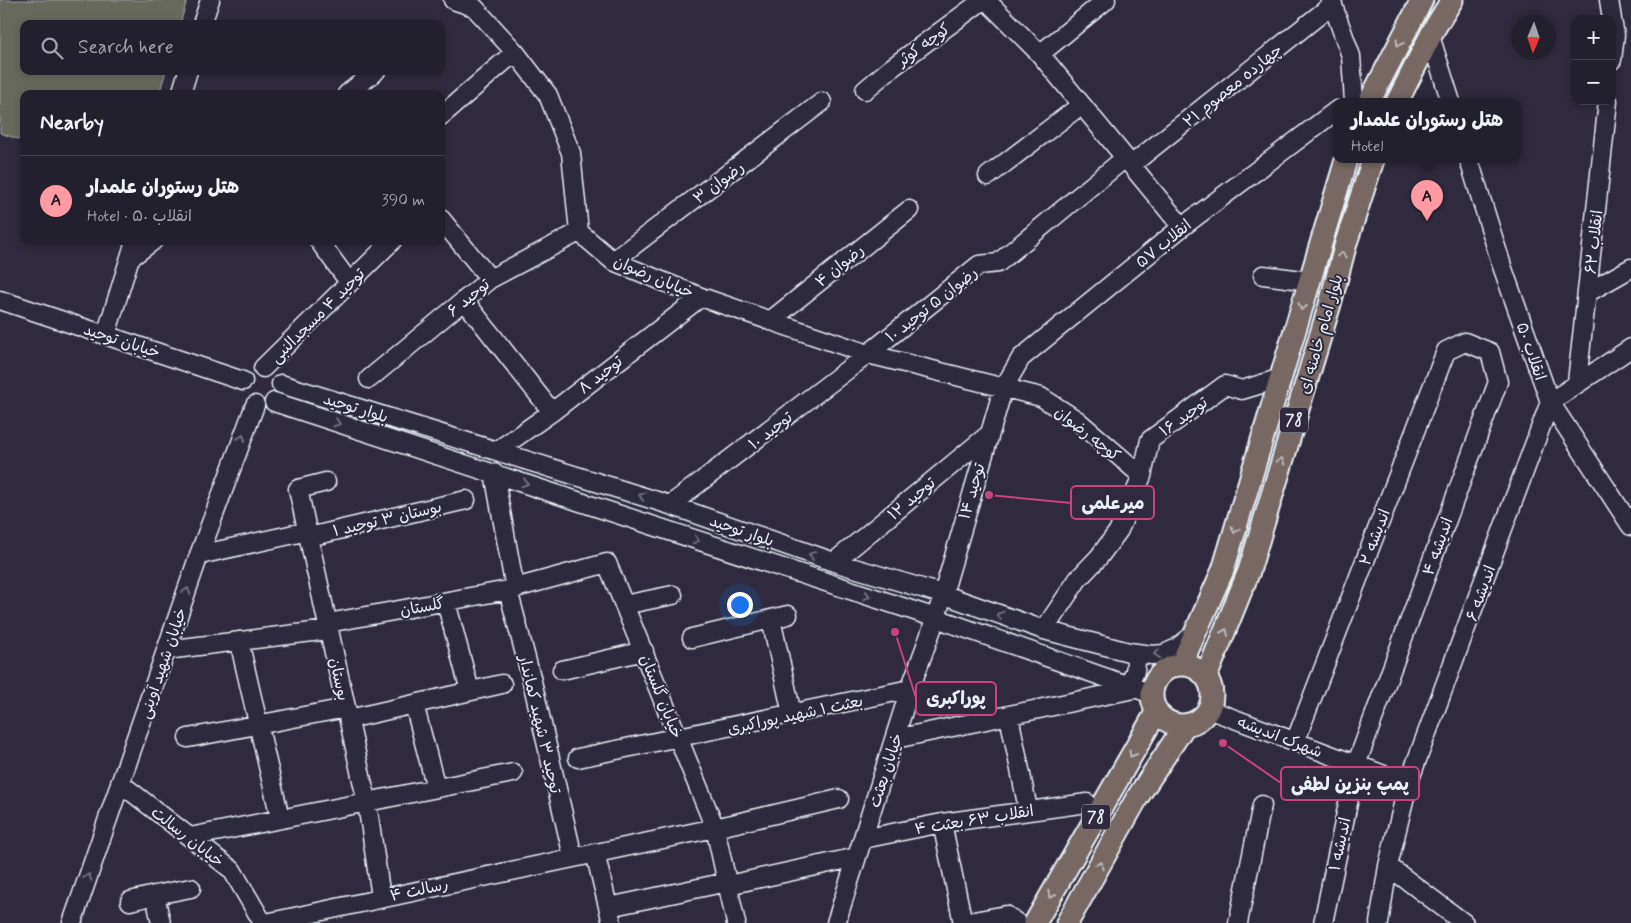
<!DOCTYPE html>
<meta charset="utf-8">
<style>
body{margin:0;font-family:Mynerve,"Playpen Sans Arabic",sans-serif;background:#2f2d3a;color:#f1f3f6}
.controls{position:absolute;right:15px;top:15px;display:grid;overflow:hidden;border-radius:10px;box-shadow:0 2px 8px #0003}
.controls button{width:45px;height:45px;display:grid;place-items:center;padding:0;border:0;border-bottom:1px solid #403e4a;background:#23202e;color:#f1f3f6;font:25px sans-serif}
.compass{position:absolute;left:1511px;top:15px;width:45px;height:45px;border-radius:50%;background:#23202e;box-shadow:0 2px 8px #0003;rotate:182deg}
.you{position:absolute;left:739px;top:604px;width:18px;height:18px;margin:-12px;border:4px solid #fff;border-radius:50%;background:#1a73e8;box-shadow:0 0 0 8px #1a73e833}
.badge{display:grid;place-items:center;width:32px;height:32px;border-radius:50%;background:#ff9aa2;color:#111;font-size:16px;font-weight:700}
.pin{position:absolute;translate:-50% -41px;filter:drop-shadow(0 1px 2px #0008)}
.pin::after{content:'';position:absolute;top:26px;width:18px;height:15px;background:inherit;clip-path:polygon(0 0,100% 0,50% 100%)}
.popup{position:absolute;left:1333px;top:98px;width:188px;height:65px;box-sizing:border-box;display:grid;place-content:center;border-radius:10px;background:#23202e;filter:drop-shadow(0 1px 4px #0005);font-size:16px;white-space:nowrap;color:#a3a3aa}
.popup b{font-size:19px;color:#f1f3f6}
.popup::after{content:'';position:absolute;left:50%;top:100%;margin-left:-10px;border:10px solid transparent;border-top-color:#23202e}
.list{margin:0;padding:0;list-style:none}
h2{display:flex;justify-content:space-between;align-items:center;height:65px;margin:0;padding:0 20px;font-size:21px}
h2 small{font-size:16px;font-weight:400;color:#a3a3aa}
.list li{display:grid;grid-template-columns:32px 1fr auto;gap:15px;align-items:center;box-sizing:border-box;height:90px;padding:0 20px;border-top:1px solid #403e4a}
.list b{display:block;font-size:19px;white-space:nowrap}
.list p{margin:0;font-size:16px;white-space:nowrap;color:#a3a3aa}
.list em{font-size:16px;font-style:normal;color:#a3a3aa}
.icon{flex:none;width:28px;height:28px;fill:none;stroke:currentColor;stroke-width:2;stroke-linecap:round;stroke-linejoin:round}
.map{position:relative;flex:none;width:1631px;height:923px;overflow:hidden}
.search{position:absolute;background:#23202e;box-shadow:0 2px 8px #0003;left:20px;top:20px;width:425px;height:55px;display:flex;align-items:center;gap:12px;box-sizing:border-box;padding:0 18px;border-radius:10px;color:#a3a3aa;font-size:19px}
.panel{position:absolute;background:#23202e;box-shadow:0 2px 8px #0003;left:20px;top:90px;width:425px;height:155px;border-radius:10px}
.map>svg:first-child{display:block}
</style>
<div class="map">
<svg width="1631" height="923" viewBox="0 0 1631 923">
<rect width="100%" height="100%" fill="#2f2a3d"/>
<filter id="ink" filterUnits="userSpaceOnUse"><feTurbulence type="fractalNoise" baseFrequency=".02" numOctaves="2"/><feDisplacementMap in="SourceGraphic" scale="10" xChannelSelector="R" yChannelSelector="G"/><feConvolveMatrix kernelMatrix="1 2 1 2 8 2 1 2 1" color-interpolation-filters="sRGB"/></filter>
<g filter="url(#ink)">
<path fill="#66695b" stroke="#a7adaa" d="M0,0H187L180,24H24V71H166L159,94H24V141L0,133Z"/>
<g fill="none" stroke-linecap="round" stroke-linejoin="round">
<g stroke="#e8f1f8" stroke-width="21">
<path id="minor" d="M453,0L474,7L515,52L548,95L571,153L579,232L613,261L701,297L868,354L1041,397L1077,420L1142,476
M986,0L1040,54L1182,227
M1331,0L1351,56L1354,102
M1609,0L1612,19
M1612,20L1615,35L1612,60
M202,24L210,0
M1430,36L1451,102
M1040,54L1106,0
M865,90L890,69L983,0
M181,94L188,71
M347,94L376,71
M441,116L515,52
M1469,160L1502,266L1550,402L1631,526
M1131,165L1333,4
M988,176L1081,105
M441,219L490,279
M319,241L349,282
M130,258L153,241
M613,261L822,102
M1263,275L1310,281
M1587,293L1631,268
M0,300L243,381
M464,300L552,412
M770,321L909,210
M106,335L135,241
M263,368L392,241
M369,379L490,279L579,232
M1577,382L1608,101
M281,384L670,505L834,562L942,594L1044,630L1129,652L1152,655L1164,654L1177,648L1194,634
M274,402L936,618L1152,694
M498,450L552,412L701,297
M494,473L515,589
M326,482L298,489L367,803L381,897
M670,505L868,354L979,265L998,263L1125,158
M309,537L466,500
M199,555L308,531
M834,562L988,435
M508,590L531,677L573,857
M446,602L470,691
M624,605L673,595
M771,619L792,714
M328,623L508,590L607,563L715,828L736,923
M1044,630L1078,579L1099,557L1119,530L1142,476L1150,440L1225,385L1242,390L1281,378
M692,638L788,615
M239,641L280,818
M166,650L329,630
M562,670L644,651
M1126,686C1136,676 1137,667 1135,653
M414,704L436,788
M1208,709L1408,784
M1009,716L1028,809
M349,719L502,684
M188,738L346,708
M895,739L1134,689
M1295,742L1446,351L1465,342L1490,352L1498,382L1356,765L1323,923
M578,758L910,689
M120,783L232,870L263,923
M942,823L963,923
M190,837L513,773
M863,839L942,823L1087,803
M595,853L612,923
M728,885L857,857
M155,895L191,888
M130,901L155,895L161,923
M609,907L727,882
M72,923L199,555L255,405
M266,923L715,828L839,799
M836,923L910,689L936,618L1003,389L1021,358L1182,227L1337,110
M963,923L1006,915L1017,923
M1238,923L1262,805
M1379,923L1388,866
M1464,923L1388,866L1408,784L1550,402L1631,348"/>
</g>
<g stroke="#e8f1f8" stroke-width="25">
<path id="major" d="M1369,102L1422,0
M1397,102L1434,29L1452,0
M1181,665L1223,570L1346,160
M1152 695a30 30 0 1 1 60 0a30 30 0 1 1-60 0Z
M1206,677L1249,571L1330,304L1346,243L1373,160
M1035,923L1157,711
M1067,923L1137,798L1185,725"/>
</g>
<use href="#minor" stroke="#2f2a3d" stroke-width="18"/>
<use href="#major" stroke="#776864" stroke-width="21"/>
</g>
<defs><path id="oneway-chevron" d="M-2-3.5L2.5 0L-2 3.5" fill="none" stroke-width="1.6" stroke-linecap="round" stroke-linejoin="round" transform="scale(1.25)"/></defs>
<g stroke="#bbbabd">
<use href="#oneway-chevron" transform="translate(1399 43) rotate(119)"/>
<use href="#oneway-chevron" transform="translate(1342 255) rotate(-76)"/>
<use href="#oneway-chevron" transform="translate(1302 307) rotate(107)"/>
<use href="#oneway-chevron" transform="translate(1281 461) rotate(-73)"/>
<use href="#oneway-chevron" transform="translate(1235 530) rotate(107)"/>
<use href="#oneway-chevron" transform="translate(1225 632) rotate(-68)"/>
<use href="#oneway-chevron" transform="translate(1132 754) rotate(120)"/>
<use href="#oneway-chevron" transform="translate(1100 865) rotate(-61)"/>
<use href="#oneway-chevron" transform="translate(1051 895) rotate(119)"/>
</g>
<g stroke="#70707e">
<use href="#oneway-chevron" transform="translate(337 423) rotate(18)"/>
<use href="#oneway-chevron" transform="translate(242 438) rotate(-70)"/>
<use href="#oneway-chevron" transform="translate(525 483) rotate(18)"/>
<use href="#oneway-chevron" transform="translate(642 496) rotate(-162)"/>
<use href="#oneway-chevron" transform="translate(696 540) rotate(18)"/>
<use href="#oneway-chevron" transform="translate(812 555) rotate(-161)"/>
<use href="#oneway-chevron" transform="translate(187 591) rotate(-71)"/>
<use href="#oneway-chevron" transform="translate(867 596) rotate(18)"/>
<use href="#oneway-chevron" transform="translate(1000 615) rotate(-161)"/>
<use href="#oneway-chevron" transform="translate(1157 654) rotate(175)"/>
<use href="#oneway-chevron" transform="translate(88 877) rotate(-71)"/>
</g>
</g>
<g text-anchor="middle" stroke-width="4" stroke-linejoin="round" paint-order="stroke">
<g fill="#2f2a3d" stroke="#b0b5c0" stroke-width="1">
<rect x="1280" y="407.5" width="28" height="25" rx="4"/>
<rect x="1082" y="804.5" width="28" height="25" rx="4"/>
</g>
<g font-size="15" font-weight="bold" fill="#e8f1f8">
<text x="1294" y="425">78</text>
<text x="1096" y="822">78</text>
</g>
<g font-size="16" fill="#e8f1f8" stroke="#2f2a3d">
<text transform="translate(923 44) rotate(-36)" y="6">کوچه کوثر</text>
<text transform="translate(1232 85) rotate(-39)" y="6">چهارده معصوم ۲۱</text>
<text transform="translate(718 182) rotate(-37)" y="6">رضوان ۳</text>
<text transform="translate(1593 242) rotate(-84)" y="6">انقلاب ۶۲</text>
<text transform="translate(1163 243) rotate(-39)" y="6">انقلاب ۵۷</text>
<text transform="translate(839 265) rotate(-39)" y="6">رضوان ۴</text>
<text transform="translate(654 276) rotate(23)" y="6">خیابان رضوان</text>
<text transform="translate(468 297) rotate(-39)" y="6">توحید ۶</text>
<text transform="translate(931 304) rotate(-38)" y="6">رضوان ۵ توحید ۱۰</text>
<text transform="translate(317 315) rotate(-45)" y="6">توحید ۴ مسجدالنبی</text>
<text transform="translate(1320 334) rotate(-74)" y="6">بلوار امام خامنه ای</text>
<text transform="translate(122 340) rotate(18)" y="6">خیابان توحید</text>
<text transform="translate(1532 351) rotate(71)" y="6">انقلاب ۵۰</text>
<text transform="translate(600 374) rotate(-38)" y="6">توحید ۸</text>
<text transform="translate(356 407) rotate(17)" y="6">بلوار توحید</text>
<text transform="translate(1183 416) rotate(-36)" y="6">توحید ۱۶</text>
<text transform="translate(770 430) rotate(-38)" y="6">توحید ۱۰</text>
<text transform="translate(1088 433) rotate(38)" y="6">کوچه رضوان</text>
<text transform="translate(971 491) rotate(-74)" y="6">توحید ۱۴</text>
<text transform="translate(911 498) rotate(-40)" y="6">توحید ۱۲</text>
<text transform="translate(387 518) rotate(-13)" y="6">بوستان ۳ توحید ۱</text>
<text transform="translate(742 530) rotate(19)" y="6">بلوار توحید</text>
<text transform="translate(1374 537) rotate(-69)" y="6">اندیشه ۲</text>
<text transform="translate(1437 546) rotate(-70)" y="6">اندیشه ۴</text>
<text transform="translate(1480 593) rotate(-70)" y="6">اندیشه ۶</text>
<text transform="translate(422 606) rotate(-10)" y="6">گلستان</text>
<text transform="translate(162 663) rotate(-71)" y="6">خیابان شهید آوینی</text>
<text transform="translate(340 679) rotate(78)" y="6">بوستان</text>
<text transform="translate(662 696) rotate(68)" y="6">خیابان گلستان</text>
<text transform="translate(795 714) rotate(-12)" y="6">بعثت ۱ شهید پوراکبری</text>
<text transform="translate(541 724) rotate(77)" y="6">توحید ۳ شهید کماندار</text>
<text transform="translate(1280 736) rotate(21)" y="6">شهرک اندیشه</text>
<text transform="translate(885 770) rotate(-72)" y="6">خیابان بعثت</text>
<text transform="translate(974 819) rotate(-9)" y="6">انقلاب ۶۳ بعثت ۴</text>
<text transform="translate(188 836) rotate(38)" y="6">خیابان رسالت</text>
<text transform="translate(1339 844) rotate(-78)" y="6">اندیشه ۱</text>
<text transform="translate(419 889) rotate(-12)" y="6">رسالت ۴</text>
</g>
</g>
<path fill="none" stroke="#ca437a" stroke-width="2" d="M989 495L1071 503M895 632L916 698M1223 743L1281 783"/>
<g fill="#ca437a" stroke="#2f2a3d" stroke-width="2">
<circle cx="989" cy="495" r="5"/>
<circle cx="895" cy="632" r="5"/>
<circle cx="1223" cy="743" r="5"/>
</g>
<g fill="#2f2a3d" stroke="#ca437a" stroke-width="2">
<rect x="1071" y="486" width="83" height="33" rx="5"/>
<rect x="916" y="682" width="80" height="33" rx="5"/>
<rect x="1281" y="767" width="138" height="33" rx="5"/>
</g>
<g font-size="18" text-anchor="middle" font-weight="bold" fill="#e8f1f8">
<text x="1113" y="509">میرعلمی</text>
<text x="956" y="704">پوراکبری</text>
<text x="1350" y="790">پمپ بنزین لطفی</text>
</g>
</svg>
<div class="controls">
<button>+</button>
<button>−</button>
</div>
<svg class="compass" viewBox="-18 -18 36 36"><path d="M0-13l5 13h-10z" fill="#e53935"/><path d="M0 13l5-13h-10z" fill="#a3a3aa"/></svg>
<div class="you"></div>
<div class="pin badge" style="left:1427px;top:221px">A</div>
<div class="popup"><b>هتل رستوران علمدار</b>Hotel</div>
<div class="search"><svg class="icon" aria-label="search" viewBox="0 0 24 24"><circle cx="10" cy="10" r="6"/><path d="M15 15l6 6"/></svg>Search here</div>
<section class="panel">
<h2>Nearby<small></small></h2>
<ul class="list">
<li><span class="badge">A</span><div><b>هتل رستوران علمدار</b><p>Hotel · انقلاب ۵۰</p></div><em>390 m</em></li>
</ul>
</section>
</div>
